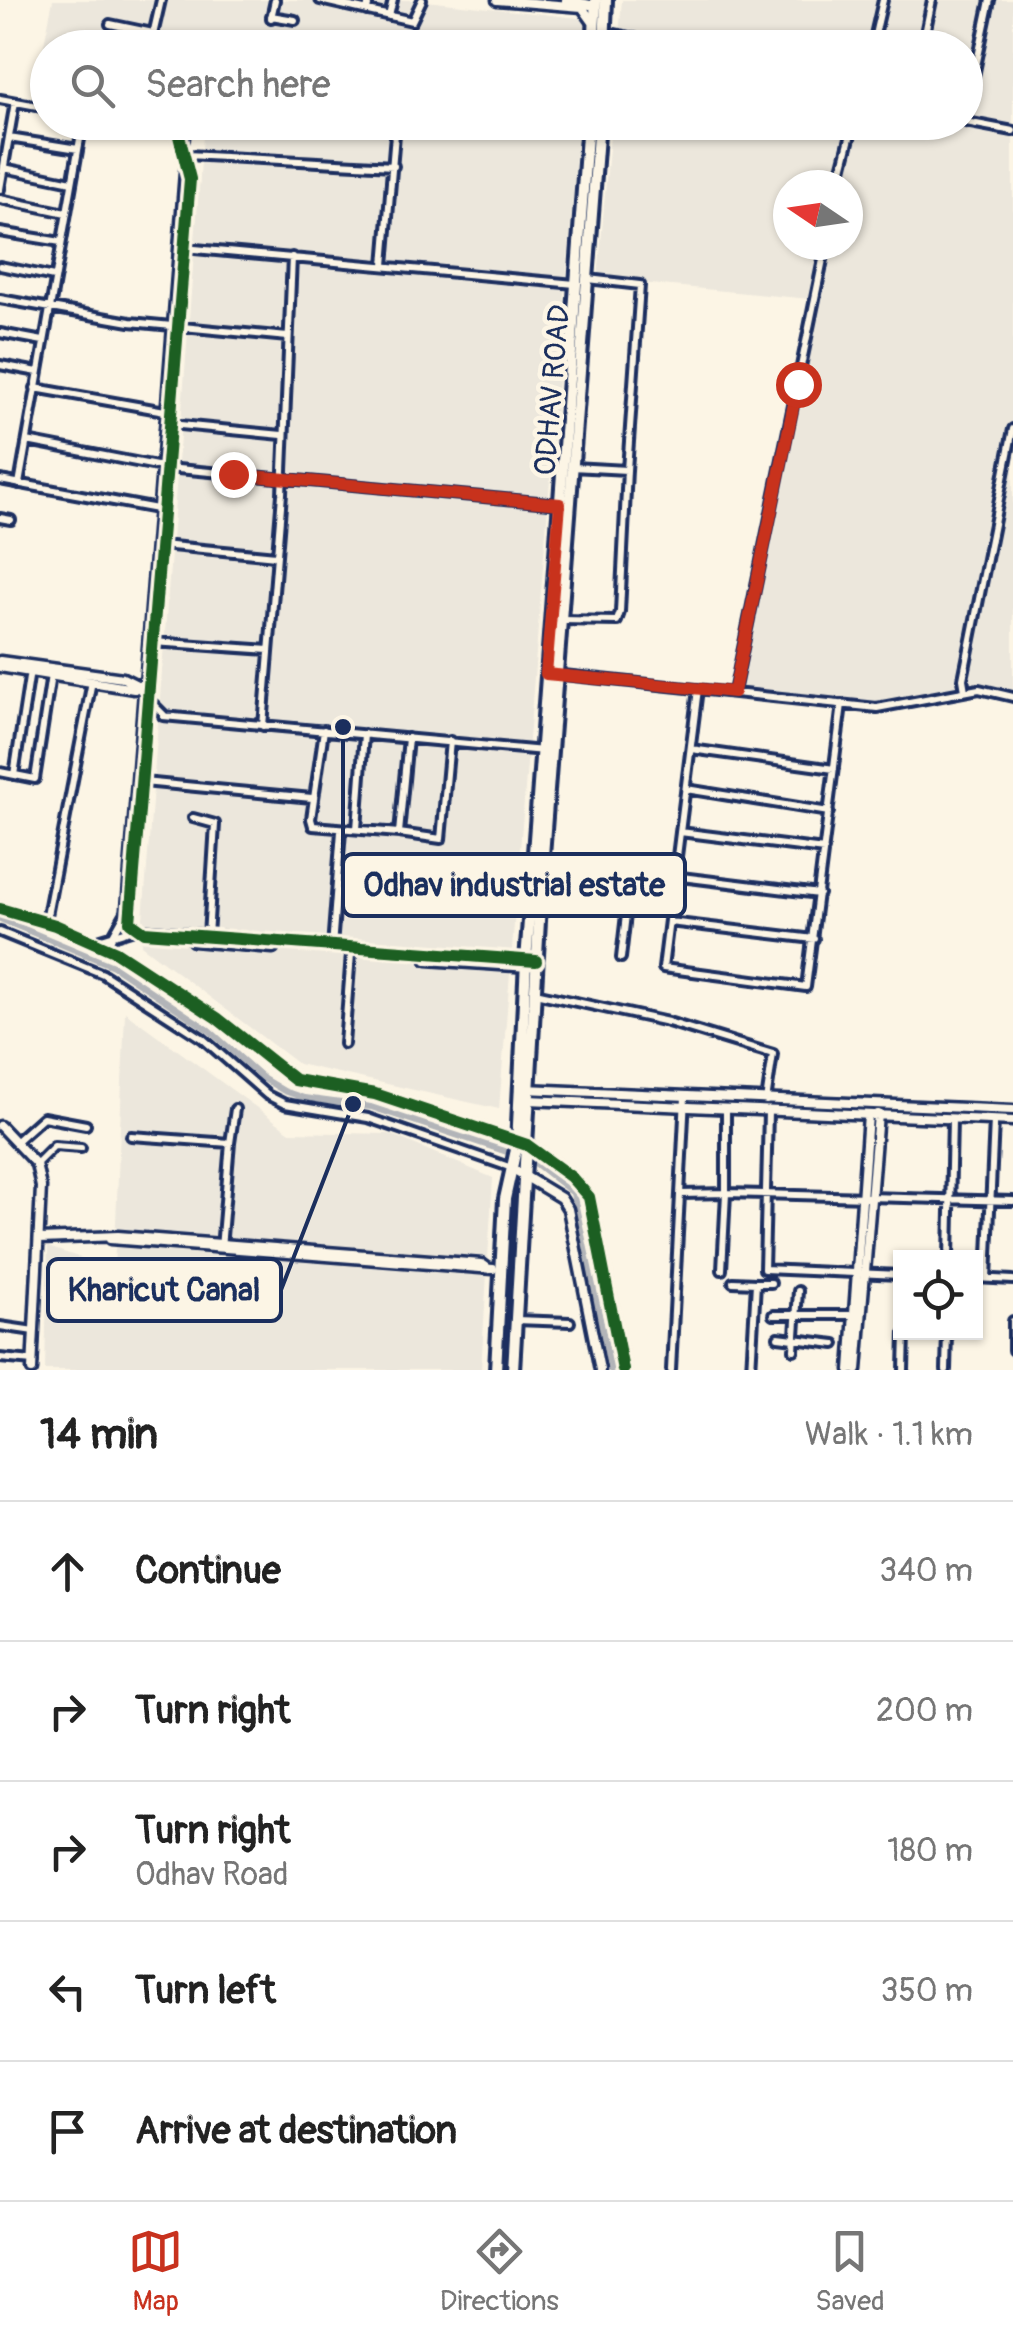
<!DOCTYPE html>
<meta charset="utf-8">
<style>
body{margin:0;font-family:Pangolin,sans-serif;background:#f6f6f6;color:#222}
.controls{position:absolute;right:30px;bottom:30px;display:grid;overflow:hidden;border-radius:0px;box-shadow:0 2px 8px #0004}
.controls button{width:90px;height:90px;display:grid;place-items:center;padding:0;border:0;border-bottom:2px solid #e0e0e0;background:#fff;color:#222;font:50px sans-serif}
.compass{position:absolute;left:773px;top:170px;width:90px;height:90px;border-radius:50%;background:#fff;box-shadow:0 2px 8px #0004;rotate:283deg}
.stop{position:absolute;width:30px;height:30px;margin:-22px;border:8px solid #c8321e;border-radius:50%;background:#fff}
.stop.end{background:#c8321e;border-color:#fff;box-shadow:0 2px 10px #0008}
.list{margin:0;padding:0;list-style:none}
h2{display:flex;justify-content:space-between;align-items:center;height:130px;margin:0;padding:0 40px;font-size:42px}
h2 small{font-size:32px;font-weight:400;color:#767676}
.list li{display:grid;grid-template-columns:65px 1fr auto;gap:30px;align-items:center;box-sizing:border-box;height:140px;padding:0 40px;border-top:2px solid #e0e0e0}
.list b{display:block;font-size:38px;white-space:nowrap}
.list p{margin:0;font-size:32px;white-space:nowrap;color:#767676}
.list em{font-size:32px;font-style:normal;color:#767676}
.icon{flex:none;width:55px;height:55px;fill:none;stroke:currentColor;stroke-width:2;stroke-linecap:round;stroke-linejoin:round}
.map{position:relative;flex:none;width:1013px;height:1370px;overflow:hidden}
.search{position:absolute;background:#fff;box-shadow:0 2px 8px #0004;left:30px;right:30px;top:30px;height:110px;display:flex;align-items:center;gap:25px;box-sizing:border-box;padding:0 35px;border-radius:55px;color:#767676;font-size:38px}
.sheet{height:830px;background:#fff}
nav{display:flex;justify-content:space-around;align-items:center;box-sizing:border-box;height:140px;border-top:2px solid #e0e0e0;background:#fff;font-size:28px;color:#767676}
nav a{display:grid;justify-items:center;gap:5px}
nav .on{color:#c8321e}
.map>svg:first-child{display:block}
</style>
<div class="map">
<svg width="1013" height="1370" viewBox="0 0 1013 1370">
<rect width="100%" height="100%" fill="#fcf5e5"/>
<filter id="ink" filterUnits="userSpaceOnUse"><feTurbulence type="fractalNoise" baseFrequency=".01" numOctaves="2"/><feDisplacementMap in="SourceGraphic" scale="20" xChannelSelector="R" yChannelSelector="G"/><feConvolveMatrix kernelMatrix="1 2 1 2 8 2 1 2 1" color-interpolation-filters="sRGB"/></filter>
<g filter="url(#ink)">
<path fill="#ece7dc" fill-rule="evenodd" d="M53,0H417L587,19L585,47L48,48L47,91L35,88Z
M622,0H1013V703L973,693L876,703L741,688L821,300L598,279L611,123L966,122V48L618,47ZM788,185H848V245H788Z
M157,123H579L499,1109L298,1064L141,945L203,136Z
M125,1012L290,1132L390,1134L493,1178L481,1370H45L48,1247L114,1269Z"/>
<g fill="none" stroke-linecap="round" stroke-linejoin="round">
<path stroke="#b2b4b8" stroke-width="6" d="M0,919L113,966L209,1030L264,1079L284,1091L304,1098L371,1107L531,1160L573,1193L611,1370"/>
<g stroke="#1b2f5e" stroke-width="14">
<path id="minor" d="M320,0L412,21L422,0
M367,11L369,0
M271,16L295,20
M389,16L393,0
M271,18L275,0
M110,24L153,33
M606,32L680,48
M150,48L161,0
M872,48L883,0
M922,48L932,0
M0,99L48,108
M966,114L990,0
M135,122L178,132L190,179L149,700L165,716
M966,122L1013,131
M9,138L78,149
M184,141L186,122
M187,155L394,166
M4,168L72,182
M838,185L854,122
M0,189L15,102
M0,199L66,213
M0,232L61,242
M184,248L575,284
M384,265L396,122
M0,266L54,277
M588,279L640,285L627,470
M0,299L130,322L288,337
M0,333L43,341
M0,365L38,372
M35,388L165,411
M170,424L282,435
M27,441L167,468L560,504
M0,480L157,509
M19,484L83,122
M0,518L11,520
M161,545L276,556
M561,620L617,621L620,612L627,470L572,467
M153,642L269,650
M554,674L877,708L979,689L1013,697
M698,689L663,968L806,987L842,704
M144,691L185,166
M965,691L963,679L1013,429
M734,692L826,245
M163,716L544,751
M263,726L282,494L292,257
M324,730L311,819L313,826L399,833L408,738
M691,749L834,769
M0,772L35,779L51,675
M14,775L30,671
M143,782L312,798
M686,789L829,812
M193,818L215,824L208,936
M357,829L364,734
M680,832L824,850
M399,833L441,839L450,741
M543,860L819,894
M0,909L55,925L116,952L217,1018L295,1080L375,1094L517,1141
M46,921L92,681
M669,922L814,939
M0,932L103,974L202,1038L267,1095L285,1104L368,1118L512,1168
M95,941L134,929
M107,946L125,914
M332,947L341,831
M621,958L631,871
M535,993L668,1022L773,1054L766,1101
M344,1044L351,954
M768,1112L764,1269L900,1275
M131,1136L230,1143L235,1109
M15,1142L43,1117L86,1125
M36,1164L54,1146L81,1148
M682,1194L726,1193V1110
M221,1248L230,1143
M949,1258L952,1119
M722,1270L726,1193L1013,1201
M976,1278L1013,1280
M987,1278L994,1120
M733,1282L756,1283
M773,1315H854
M516,1320L570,1322
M1013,1321V1350
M0,1326L34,1331
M778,1337L835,1344
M794,1350L798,1291
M0,1358L33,1361
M671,1370L685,1097
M751,1370L756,1283H771
M904,1370L905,1332
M946,1370L947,1332"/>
</g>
<g stroke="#1b2f5e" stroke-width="15">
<path id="tertiary" d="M497,0L582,7L592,21
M566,0L595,6
M0,661L123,678L137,685L149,700L130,922L134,929L527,961
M0,667L134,689
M126,921L144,691
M193,941L273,948
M427,960L528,967
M525,1089L1013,1110
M528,1100L1013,1121
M0,1126L36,1164L41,1187L32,1370
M524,1144L571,1177L589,1197L623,1370
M513,1169L561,1198L568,1209L600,1370
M40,1239L118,1236L482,1264L489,1269
M110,1239L493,1269
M850,1370L868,1115
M857,1370L878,1114"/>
</g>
<g stroke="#1b2f5e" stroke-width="18">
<path id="primary" d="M593,48L596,0
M604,48L606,0
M496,1370L505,1199L517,1145L526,961L588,122
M513,1370L542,869L599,122"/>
</g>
<use href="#minor" stroke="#fcf5e5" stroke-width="6"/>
<use href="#tertiary" stroke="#fcf5e5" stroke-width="8"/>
<use href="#primary" stroke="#fcf5e5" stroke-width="10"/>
<g stroke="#fcf5e5" stroke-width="19">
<path id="cycleway" d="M135,122L178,132L190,179L130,922L144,932L536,961
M0,909L55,925L116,952L217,1018L295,1080L375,1094L527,1145L571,1177L589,1197L623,1370"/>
</g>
<use href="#cycleway" stroke="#1b5e20" stroke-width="12"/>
</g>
</g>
<g fill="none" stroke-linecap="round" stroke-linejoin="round" filter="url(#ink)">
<path stroke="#c8321e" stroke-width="12" d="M233,474L560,504L546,674L734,692L798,384"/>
</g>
<g text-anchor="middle" stroke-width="9" stroke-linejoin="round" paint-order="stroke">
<g font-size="30" fill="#1b2f5e" stroke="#fcf5e5">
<text transform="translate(552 390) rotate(-85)" y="10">ODHAV ROAD</text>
</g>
</g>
<path fill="none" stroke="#1b2f5e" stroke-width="4" d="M343 727L343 885M353 1104L281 1290"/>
<g fill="#1b2f5e" stroke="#fcf5e5" stroke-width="4">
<circle cx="343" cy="727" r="10"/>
<circle cx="353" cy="1104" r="10"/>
</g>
<g fill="#fcf5e5" stroke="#1b2f5e" stroke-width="4">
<rect x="343" y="854" width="342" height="62" rx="10"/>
<rect x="48" y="1259" width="233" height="62" rx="10"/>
</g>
<g font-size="32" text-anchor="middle" font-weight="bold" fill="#1b2f5e">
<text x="514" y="896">Odhav industrial estate</text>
<text x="164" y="1301">Kharicut Canal</text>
</g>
</svg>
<div class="controls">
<button><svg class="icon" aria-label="locate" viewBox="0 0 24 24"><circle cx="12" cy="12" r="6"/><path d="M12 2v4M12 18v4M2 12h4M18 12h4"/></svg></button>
</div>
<svg class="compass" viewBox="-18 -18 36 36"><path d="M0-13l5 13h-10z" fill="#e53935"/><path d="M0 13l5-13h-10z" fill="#767676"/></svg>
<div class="stop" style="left:798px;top:384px"></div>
<div class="stop end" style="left:233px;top:474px"></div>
<div class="search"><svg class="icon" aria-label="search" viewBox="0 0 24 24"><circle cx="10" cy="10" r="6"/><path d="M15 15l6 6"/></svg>Search here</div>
</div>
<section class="sheet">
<h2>14 min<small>Walk · 1.1 km</small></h2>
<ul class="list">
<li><svg class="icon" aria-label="ahead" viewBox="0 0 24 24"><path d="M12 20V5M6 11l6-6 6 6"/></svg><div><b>Continue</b></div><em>340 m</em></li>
<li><svg class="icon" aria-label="right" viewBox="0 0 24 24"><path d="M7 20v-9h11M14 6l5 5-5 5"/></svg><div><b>Turn right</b></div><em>200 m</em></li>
<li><svg class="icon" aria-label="right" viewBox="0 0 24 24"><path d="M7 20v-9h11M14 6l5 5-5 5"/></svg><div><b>Turn right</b><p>Odhav Road</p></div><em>180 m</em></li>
<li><svg class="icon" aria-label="left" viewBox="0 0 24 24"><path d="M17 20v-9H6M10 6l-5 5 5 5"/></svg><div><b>Turn left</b></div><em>350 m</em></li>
<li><svg class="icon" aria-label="arrive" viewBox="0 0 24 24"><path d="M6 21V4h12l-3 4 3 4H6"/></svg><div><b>Arrive at destination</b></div></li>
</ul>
</section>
<nav>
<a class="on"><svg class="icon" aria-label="map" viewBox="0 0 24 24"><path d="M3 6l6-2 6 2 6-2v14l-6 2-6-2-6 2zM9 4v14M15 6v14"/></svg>Map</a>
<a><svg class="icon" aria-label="directions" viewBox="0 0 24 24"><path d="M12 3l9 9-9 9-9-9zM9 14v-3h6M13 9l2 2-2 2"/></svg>Directions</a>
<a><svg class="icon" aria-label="saved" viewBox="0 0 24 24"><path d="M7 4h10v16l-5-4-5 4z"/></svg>Saved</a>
</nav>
